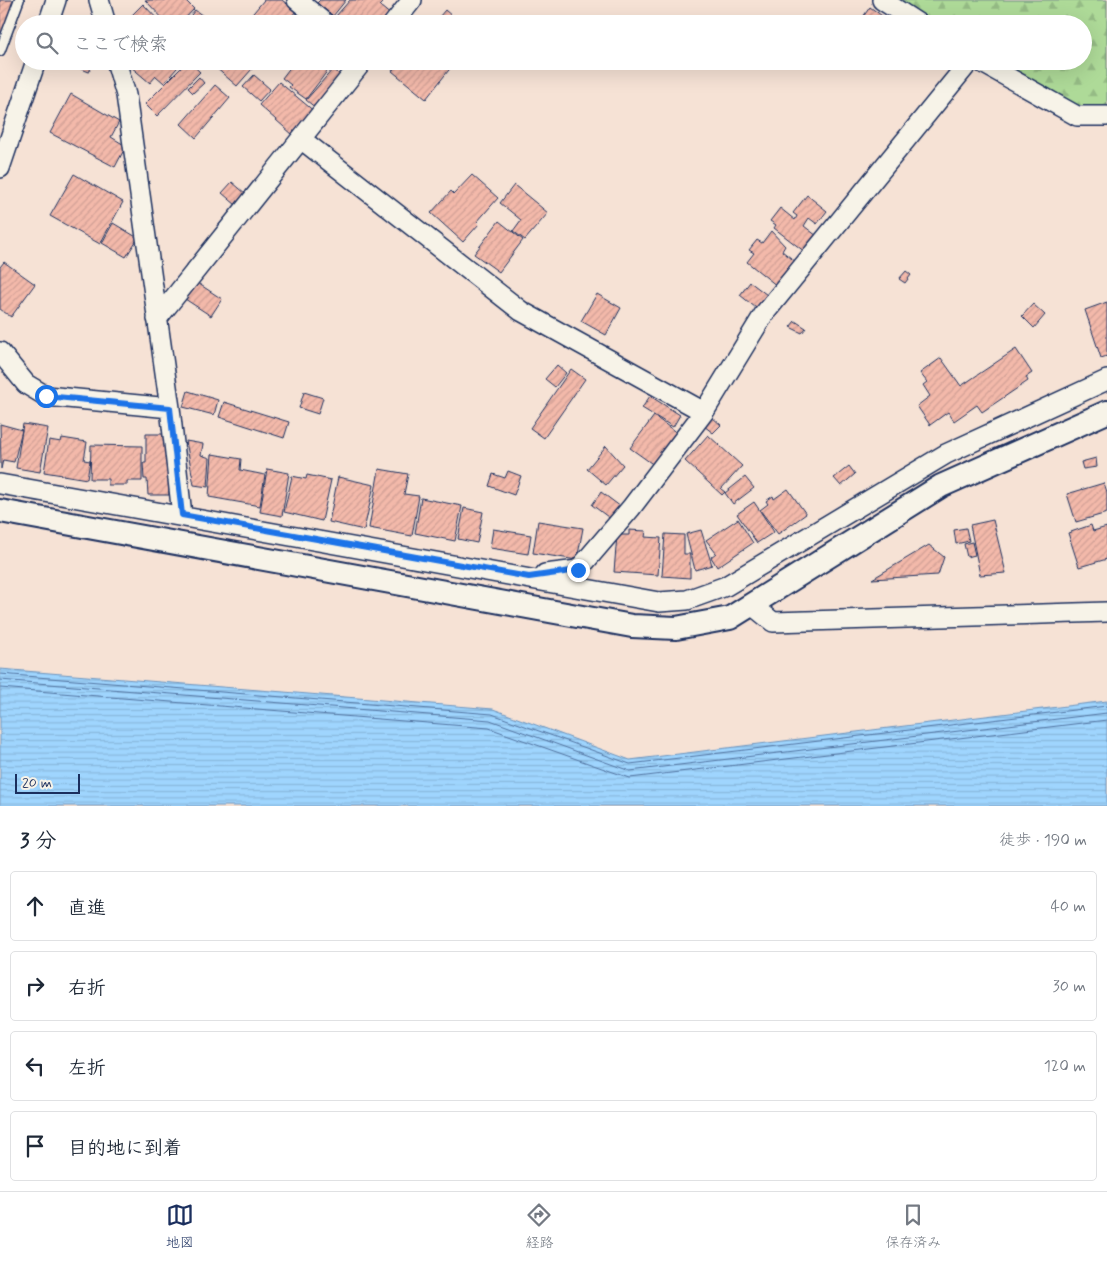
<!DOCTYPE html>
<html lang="ja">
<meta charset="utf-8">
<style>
body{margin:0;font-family:Mynerve,"Klee One",sans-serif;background:#f2f2f3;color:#1f2937}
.scale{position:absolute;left:15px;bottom:12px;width:65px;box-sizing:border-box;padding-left:5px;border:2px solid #1b2f5e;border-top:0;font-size:14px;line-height:18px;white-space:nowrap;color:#1b2f5e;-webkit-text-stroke:4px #f7f3e8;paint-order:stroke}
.stop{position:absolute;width:15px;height:15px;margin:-11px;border:4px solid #1a73e8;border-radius:50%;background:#fff}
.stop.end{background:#1a73e8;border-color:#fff;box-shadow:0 1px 5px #0008}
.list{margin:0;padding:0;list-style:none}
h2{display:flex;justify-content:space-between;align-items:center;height:65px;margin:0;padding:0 20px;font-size:21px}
h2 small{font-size:16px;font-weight:400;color:#747a83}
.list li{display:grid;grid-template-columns:32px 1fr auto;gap:15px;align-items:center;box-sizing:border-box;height:70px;margin:0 10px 10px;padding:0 10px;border:1px solid #e0e1e3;border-radius:5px}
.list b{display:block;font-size:19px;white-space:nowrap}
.list em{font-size:16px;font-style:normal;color:#747a83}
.icon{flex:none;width:28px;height:28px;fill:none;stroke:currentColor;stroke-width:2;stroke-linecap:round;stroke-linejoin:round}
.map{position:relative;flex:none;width:1107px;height:806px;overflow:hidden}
.search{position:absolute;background:#fff;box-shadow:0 5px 20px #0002;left:15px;right:15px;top:15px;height:55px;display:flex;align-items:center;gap:12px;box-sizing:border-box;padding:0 18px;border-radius:28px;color:#747a83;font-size:19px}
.sheet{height:385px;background:#fff}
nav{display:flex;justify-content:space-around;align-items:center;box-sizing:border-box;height:70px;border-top:1px solid #e0e1e3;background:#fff;font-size:14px;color:#747a83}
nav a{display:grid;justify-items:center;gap:2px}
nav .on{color:#1b2f5e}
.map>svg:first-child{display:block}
</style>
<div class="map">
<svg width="1107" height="806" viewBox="0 0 1107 806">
<defs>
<pattern id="forest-firs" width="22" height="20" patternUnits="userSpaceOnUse" patternTransform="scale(1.25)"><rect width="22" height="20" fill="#aeda98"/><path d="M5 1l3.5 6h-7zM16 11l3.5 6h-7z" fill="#95bb85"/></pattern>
<pattern id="water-rules" width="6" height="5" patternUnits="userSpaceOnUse" patternTransform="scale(1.25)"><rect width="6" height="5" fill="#9fd5fe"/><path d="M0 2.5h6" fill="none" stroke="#88b7dc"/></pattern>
<pattern id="building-hatch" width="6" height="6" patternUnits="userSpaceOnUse" patternTransform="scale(1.25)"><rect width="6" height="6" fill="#f3b9aa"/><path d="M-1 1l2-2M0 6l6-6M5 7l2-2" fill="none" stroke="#d09f95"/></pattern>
</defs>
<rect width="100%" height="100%" fill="#f6e2d5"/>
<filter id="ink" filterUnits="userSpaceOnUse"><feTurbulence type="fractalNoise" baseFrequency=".02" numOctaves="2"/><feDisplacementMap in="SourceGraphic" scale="10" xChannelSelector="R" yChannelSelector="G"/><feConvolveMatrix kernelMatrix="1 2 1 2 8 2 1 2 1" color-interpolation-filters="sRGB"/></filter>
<g filter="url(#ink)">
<path fill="url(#forest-firs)" stroke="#64847b" d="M891,0H1107V110L1070,109L987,61H1083V24H928Z"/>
<path fill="url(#water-rules)" stroke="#6a93be" d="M0,669L493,709L630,760L1107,701V806H0Z"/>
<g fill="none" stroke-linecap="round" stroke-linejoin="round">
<path stroke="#50719e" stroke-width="1" d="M0,674L492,714L630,764L1107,706
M0,680L490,720L630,771L1107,713
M0,688L489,728L630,778L1107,720"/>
</g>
<path fill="url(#building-hatch)" stroke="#1b2f5e" d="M0,0H16L0,40Z
M145,0H185L194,9L180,24H168Z
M264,0H282L296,11L286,24H244Z
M320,0H346L333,16L317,3Z
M350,0H379L383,3L380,6L392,16L385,24H345L336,16Z
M143,4L162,24H123Z
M870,7L893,24H858Z
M195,10L207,19L209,17L215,21L221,14L233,24H184Z
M445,10L461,24H433Z
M76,61H92L94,62L89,72L74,66Z
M134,61H183L164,83L156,76L150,83L130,66Z
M188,61L200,72L157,116L145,104Z
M208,61H259L237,86Z
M295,61H335L306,99L289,87L291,85L282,78Z
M400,61H456L426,99L392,71Z
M333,69L344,78L317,109L306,100Z
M254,75L270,89L259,101L243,87Z
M199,77L204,83L193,93L188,88Z
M279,82L315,112L293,135L259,105Z
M215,85L230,98L196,138L181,124Z
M71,94L119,122L111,137L126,146L115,167L50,133Z
M74,174L123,202L100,244L50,216Z
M472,175L498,198L477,222L479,224L463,242L431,213L451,191L454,194Z
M232,182L246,194L236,205L222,193Z
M514,185L548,213L525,240L513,231L521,220L500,203Z
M807,195L827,211L817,224L809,218L804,226L817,236L805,252L774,228L776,225L770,221L780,208L795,220L797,216L793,213Z
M499,221L523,240L499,272L474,254Z
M113,223L138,238L126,257L102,243Z
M771,231L785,246L782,251L796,262L777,286L747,262L754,253L749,250L757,240L762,243Z
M4,262L35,284L11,317L0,309V267Z
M906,271L911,275L905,283L899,279Z
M196,282L222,299L211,316L185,299Z
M750,282L771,298L761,312L740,295Z
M597,294L621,308L606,335L581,321Z
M1107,302V356L1101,358L1085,310Z
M1033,304L1045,315L1034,328L1022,316Z
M795,321L806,328L802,333L790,327Z
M1016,349L1032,373L1026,377L1028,381L982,412L977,405L954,421L948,412L930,425L917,406L930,396L923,385L927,382L920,373L941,358L961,386Z
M557,365L566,373L555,387L545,379Z
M571,369L585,379L544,438L530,428Z
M188,391L218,400L214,415L183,407Z
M304,392L323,398L318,414L299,408Z
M650,396L680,415L673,427L642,408Z
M224,402L289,422L284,438L219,417Z
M654,416L681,436L658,468L630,448Z
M712,417L721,425L713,433L704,426Z
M0,424L22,430L14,462L3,460L1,469Z
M23,424L48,428L40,472L16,468Z
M146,434H167L169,495H148L147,479H144L143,463H146Z
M708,435L742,466L721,489L725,492L722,495L685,461Z
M62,438L87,442L84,460L90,461L87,479L44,472L49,440L61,442Z
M186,441L203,444L201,455L210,458L208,487L194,485Z
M91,445L142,446V481H127V485H108V479H90Z
M606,446L623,465L606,485L587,469Z
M212,454L241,459L240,470L265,475L260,506L209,497Z
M1096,458L1097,467L1083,469L1081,462Z
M849,466L855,474L841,486L834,478Z
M267,469L289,473L282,516L260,512Z
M379,469L408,474L404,494L419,496L412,536L369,528Z
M508,471L521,476L514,495L489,486L493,474L505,478Z
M307,475L331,480L322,521L284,512L292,476L306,479Z
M338,477L374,485L364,530L329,522Z
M745,477L754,488L733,504L725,493Z
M1104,483L1107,492V513L1076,522L1067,494Z
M788,489L806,514L778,534L760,510L768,504L766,501L773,496L774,499Z
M601,492L621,507L612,520L592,505Z
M421,498L462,506L455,541L415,533Z
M754,502L774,532L757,543L737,514Z
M464,508L483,512L477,543L458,539Z
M738,519L753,543L717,567L711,557L716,553L706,540Z
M993,520L1006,573L980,575L970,525Z
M538,521L583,528L577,560L533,553Z
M1091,525L1093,531L1107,527V559L1079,567L1068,533Z
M966,528L969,541L956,544L954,530Z
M493,529L531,535L528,554L490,548Z
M629,530L646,531L645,537L661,538L658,575L614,572L617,535H629Z
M701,530L712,565L695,570L686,534Z
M665,534L684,535V554H690V578L662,576Z
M972,542L975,555L967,557L964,544Z
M929,545L944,557L938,575L872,579Z"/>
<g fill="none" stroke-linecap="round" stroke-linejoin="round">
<g stroke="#1b2f5e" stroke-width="12">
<path id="service" d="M0,51L19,0"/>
</g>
<g stroke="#1b2f5e" stroke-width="22">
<path id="minor" d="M99,0L106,24
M297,0L326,24
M882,0L919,24
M48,24L56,0
M393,24L412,0
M116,61L126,95L170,408L182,515
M979,61L1077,116H1107
M301,139L521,311L704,412
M0,168L36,61
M157,319L363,61
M0,352L26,384L46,396L170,408
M0,484L659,602L687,600L726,586L946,454L1107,380
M545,574L578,570L631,508L704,412L764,314L970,61
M752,605L773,622L1107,612"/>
</g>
<g stroke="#1b2f5e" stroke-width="26">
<path id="tertiary" d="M0,511L632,626L676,628L730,618L941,486L1107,412"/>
</g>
<use href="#service" stroke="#f7f3e8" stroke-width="9"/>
<use href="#minor" stroke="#f7f3e8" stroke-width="19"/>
<use href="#tertiary" stroke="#f7f3e8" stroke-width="22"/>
</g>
</g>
<g fill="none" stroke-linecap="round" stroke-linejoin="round" filter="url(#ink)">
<path stroke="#1a73e8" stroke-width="6" d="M46,396L170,408L182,515L529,577L578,570"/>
</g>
</svg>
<div class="scale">20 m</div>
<div class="stop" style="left:46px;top:396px"></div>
<div class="stop end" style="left:578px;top:570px"></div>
<div class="search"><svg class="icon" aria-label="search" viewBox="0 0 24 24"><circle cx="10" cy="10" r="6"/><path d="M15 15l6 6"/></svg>ここで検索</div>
</div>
<section class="sheet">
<h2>3 分<small>徒歩 · 190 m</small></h2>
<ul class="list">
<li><svg class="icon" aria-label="ahead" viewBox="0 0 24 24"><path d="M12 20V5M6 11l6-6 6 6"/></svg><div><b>直進</b></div><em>40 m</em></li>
<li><svg class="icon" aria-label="right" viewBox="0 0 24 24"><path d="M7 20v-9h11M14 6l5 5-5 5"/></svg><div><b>右折</b></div><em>30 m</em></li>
<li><svg class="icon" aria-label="left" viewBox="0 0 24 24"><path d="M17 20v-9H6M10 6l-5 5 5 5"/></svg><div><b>左折</b></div><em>120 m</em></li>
<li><svg class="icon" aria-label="arrive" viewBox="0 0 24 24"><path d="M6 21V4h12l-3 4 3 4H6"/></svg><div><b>目的地に到着</b></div></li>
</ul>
</section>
<nav>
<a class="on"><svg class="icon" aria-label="map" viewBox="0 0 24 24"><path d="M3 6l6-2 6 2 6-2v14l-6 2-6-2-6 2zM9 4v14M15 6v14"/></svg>地図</a>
<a><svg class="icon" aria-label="directions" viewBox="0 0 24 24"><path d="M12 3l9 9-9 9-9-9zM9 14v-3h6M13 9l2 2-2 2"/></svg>経路</a>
<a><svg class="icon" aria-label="saved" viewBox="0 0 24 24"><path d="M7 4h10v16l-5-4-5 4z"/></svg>保存済み</a>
</nav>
